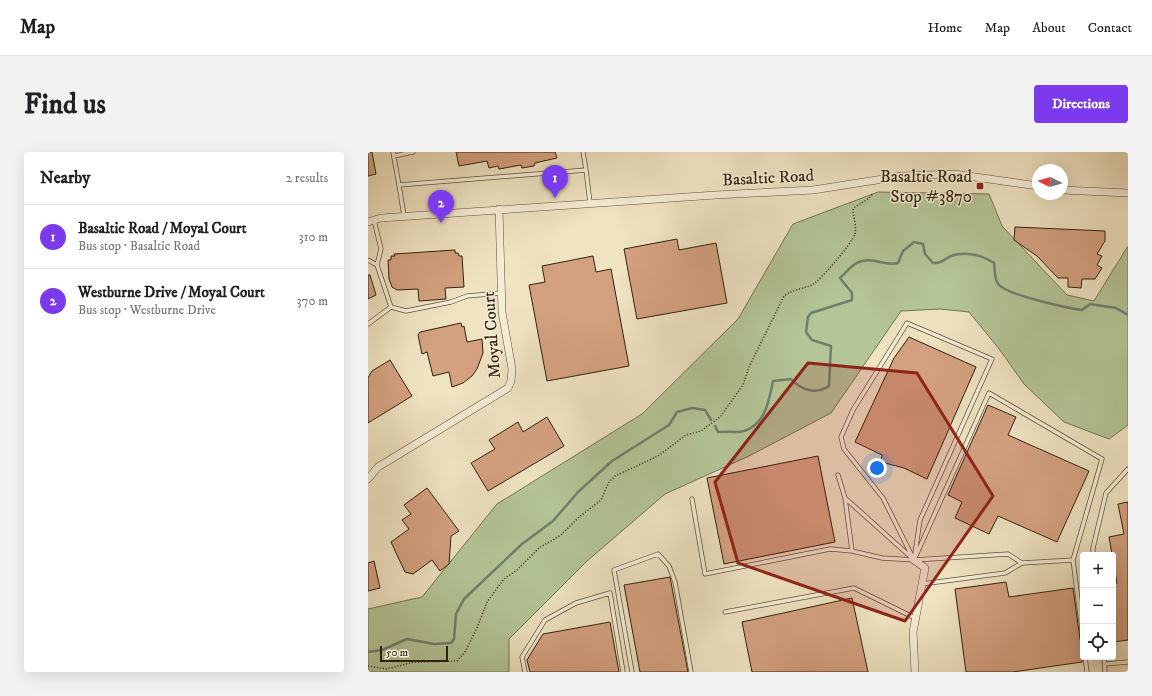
<!DOCTYPE html>
<meta charset="utf-8">
<style>
body{margin:0;font-family:"IM FELL DW Pica",serif;background:#f2f2f2;color:#202124}
.controls{position:absolute;right:12px;bottom:12px;display:grid;overflow:hidden;border-radius:4px;box-shadow:0 4px 16px #0002}
.controls button{width:36px;height:36px;display:grid;place-items:center;padding:0;border:0;border-bottom:1px solid #e0e0e0;background:#fff;color:#202124;font:20px sans-serif}
.compass{position:absolute;left:664px;top:12px;width:36px;height:36px;border-radius:50%;background:#fff;box-shadow:0 4px 16px #0002;rotate:276deg}
.scale{position:absolute;left:12px;bottom:10px;width:68px;box-sizing:border-box;padding-left:4px;border:2px solid #30220d;border-top:0;font-size:11px;line-height:14px;white-space:nowrap;color:#30220d;-webkit-text-stroke:3px #f5edd7;paint-order:stroke}
.you{position:absolute;left:509px;top:316px;width:14px;height:14px;margin:-10px;border:3px solid #fff;border-radius:50%;background:#1a73e8;box-shadow:0 0 0 6px #1a73e833}
.badge{display:grid;place-items:center;width:26px;height:26px;border-radius:50%;background:#7c3aed;color:#fff;font-size:13px;font-weight:700}
.pin{position:absolute;translate:-50% -33px;filter:drop-shadow(0 1px 2px #0008)}
.pin::after{content:'';position:absolute;top:21px;width:14px;height:12px;background:inherit;clip-path:polygon(0 0,100% 0,50% 100%)}
.list{margin:0;padding:0;list-style:none}
h2{display:flex;justify-content:space-between;align-items:center;height:52px;margin:0;padding:0 16px;font-size:17px}
h2 small{font-size:13px;font-weight:400;color:#757577}
.list li{display:grid;grid-template-columns:26px 1fr auto;gap:12px;align-items:center;box-sizing:border-box;height:64px;padding:0 16px;border-top:1px solid #e0e0e0}
.list b{display:block;font-size:15px;white-space:nowrap}
.list p{margin:0;font-size:13px;white-space:nowrap;color:#757577}
.list em{font-size:13px;font-style:normal;color:#757577}
.icon{flex:none;width:22px;height:22px;fill:none;stroke:currentColor;stroke-width:2;stroke-linecap:round;stroke-linejoin:round}
.map{position:relative;flex:none;width:760px;height:520px;overflow:hidden;border-radius:4px}
header{display:flex;align-items:center;gap:24px;box-sizing:border-box;height:56px;padding:0 20px;background:#fff;border-bottom:1px solid #e0e0e0}
header strong{font-size:19px}
nav{display:flex;gap:22px;margin-inline-start:auto;font-size:14px}
.intro{display:flex;align-items:center;justify-content:space-between;box-sizing:border-box;height:96px;padding:0 24px}
h1{margin:0;font-size:28px}
.button{padding:10px 18px;border-radius:4px;background:#7c3aed;color:#fff;font-size:14px;font-weight:700}
main{display:flex;gap:24px;padding:0 24px}
aside{flex:1;background:#fff;border-radius:4px;box-shadow:0 4px 16px #0002}
.map>svg:first-child{display:block}
</style>
<header>
<strong>Map</strong>
<nav><a>Home</a><a>Map</a><a>About</a><a>Contact</a></nav>
</header>
<div class="intro"><h1>Find us</h1><a class="button">Directions</a></div>
<main>
<aside>
<h2>Nearby<small>2 results</small></h2>
<ul class="list">
<li><span class="badge">1</span><div><b>Basaltic Road / Moyal Court</b><p>Bus stop · Basaltic Road</p></div><em>310 m</em></li>
<li><span class="badge">2</span><div><b>Westburne Drive / Moyal Court</b><p>Bus stop · Westburne Drive</p></div><em>370 m</em></li>
</ul>
</aside>
<div class="map">
<svg width="760" height="520" viewBox="0 0 760 520">
<rect width="100%" height="100%" fill="#efe3c2"/>
<filter id="stains"><feTurbulence type="fractalNoise" baseFrequency=".005" numOctaves="4"/><feColorMatrix values="0 0 0 0 .2 0 0 0 0 .09 0 0 0 0 .02 0 0 0 .5 -.17"/></filter>
<radialGradient id="worn" r=".72"><stop offset=".6" stop-color="#630" stop-opacity="0"/><stop offset="1" stop-color="#630" stop-opacity=".3"/></radialGradient>
<path fill="#b4c597" stroke="#727452" d="M510,40L621,42L634,74L699,143L726,149L760,94V273L741,287L696,270L656,232L632,198L601,160L572,157L533,159L463,261L381,304L297,342L219,409L141,487V520H0V457L54,445L129,352L274,262L370,167L425,72Z"/>
<g fill="none" stroke-linecap="round" stroke-linejoin="round">
<path stroke="#70806e" stroke-width="2.5" d="M347,274L350,280C358,279 369,281 376,279C398,272 401,248 405,229L423,227C433,238 448,243 461,234L463,194L444,188L438,180L440,165L443,161L484,148V141L472,126C478,121 484,112 491,110C505,104 516,115 530,111L535,99L546,90L555,92L557,102L565,111C573,112 576,107 583,104C597,99 614,103 626,111C627,118 626,128 631,133C640,143 699,156 714,158L722,152L748,156L760,163
M0,500L14,498L39,487L66,492L83,491L86,487L88,462L96,447L154,392L185,369L210,340L244,309L301,273L309,260L324,256L337,258L343,268"/>
</g>
<path fill="#d4a180" stroke="#30220d" d="M4,0L8,22L0,24V1Z
M88,0H187L189,6L167,11L166,14L154,16L153,13L131,17L130,14L121,16L119,9L91,14Z
M647,75L737,79V89L729,102L734,104L729,113L734,116L727,127H714L713,136L700,135V126H690L669,104L646,88Z
M309,87L311,98L348,91L359,151L269,167L256,97Z
M87,98V101H90L91,104H94L96,135L77,136L78,147L51,149L50,137L29,138L24,135L21,127L20,108H23V104H27L26,102Z
M225,104L228,120L243,117L261,214L179,229L161,133L177,130L174,114Z
M0,123H2L8,143L0,147Z
M93,171L94,175L96,174L99,190L114,187L115,201L109,217L104,224L95,231L84,235L81,220L65,224L59,200L54,202L50,183L52,180Z
M541,185L608,215L559,327L536,316L513,310L514,303L487,290L526,206Z
M22,208L44,244L0,271V226L4,219Z
M620,253L648,265L640,283L721,319L689,390L630,364L621,382L587,366L594,350L580,343Z
M179,265L196,294L120,339L103,311L127,297L121,288L150,270L155,280Z
M450,304L467,390L356,412L339,326Z
M59,336L91,379L83,384L81,412L72,419L64,408L45,422L37,420L23,390L41,377L34,368L43,362L36,353Z
M760,350V488L745,490V432L749,431L741,385L756,382L750,352Z
M6,409L12,436L0,439V411Z
M302,425L320,520H272L256,433Z
M638,430L641,445L705,436L712,487L715,499L714,510L645,520H598L587,437Z
M484,446L500,520H384L374,470Z
M242,470L251,520H162L159,508L175,482Z"/>
<g fill="none" stroke-linecap="round" stroke-linejoin="round">
<g stroke="#60523a" stroke-width="5">
<path id="service" d="M25,0L31,33
M215,0L218,18
M26,4L45,0
M36,64L31,33L218,18L222,51
M6,68L13,97L9,113L23,155L38,159L83,150L99,144L133,141
M0,108L9,113
M539,171L624,207L552,368L546,408L515,346L476,297L473,285L485,258Z
M0,172L23,155
M470,323L477,346L484,399L514,406L546,408L640,402L654,411L705,408L734,307L621,241L546,408
M477,346L544,406
M324,347L337,422L462,397L484,399
M725,403V396L738,341L760,317
M705,408L715,487
M554,432L637,421L654,411
M357,460L486,436L547,466
M717,505L719,520
M736,505L737,520
M737,512L760,510
M157,520L154,505L177,468L208,451L242,441L255,520
M264,520L246,418L290,402L301,414L307,430L323,520"/>
</g>
<g stroke="#60523a" stroke-width="8">
<path id="minor" d="M694,38L760,41
M0,70L13,66L348,43L445,38L534,24L586,22L670,34
M0,327L10,315L140,236L143,229L144,217L134,160L131,57
M546,408L557,416L545,480L547,520"/>
</g>
<path stroke="#30220d" stroke-width="1.5" stroke-dasharray="1 2" stroke-linecap="butt" d="M0,514L19,517L46,510L89,509L97,500L109,476L119,450L136,427L149,418L171,396L193,383L210,366L233,348L241,330L247,324L290,304L318,283L333,279L352,265L375,233L381,215L416,144C425,137 435,137 444,133C452,129 485,90 487,82C489,74 485,65 485,57C491,51 501,49 505,41"/>
<use href="#service" stroke="#f5edd7" stroke-width="3.5"/>
<use href="#minor" stroke="#f5edd7" stroke-width="7"/>
</g>
<path fill="#8f2418" fill-opacity="0.2" stroke="#8f2418" stroke-width="3" stroke-linejoin="round" d="M440,211L549,221L625,344L537,469L370,411L347,330Z"/>
<rect fill="#8f2418" stroke="#f5edd7" stroke-width="1.5" x="608" y="30" width="8" height="8" rx="2"/>
<g text-anchor="middle" stroke-width="3" stroke-linejoin="round" paint-order="stroke">
<g font-size="17" fill="#30220d" stroke="#f5edd7" text-anchor="end">
<text x="604" y="30">Basaltic Road<tspan x="604" dy="20">Stop #3870</tspan></text>
</g>
<g font-size="17" fill="#30220d" stroke="#f5edd7">
<text transform="translate(400 25) rotate(-3)" y="6">Basaltic Road</text>
<text transform="translate(123 183) rotate(-94)" y="6">Moyal Court</text>
</g>
</g>
<rect width="100%" height="100%" filter="url(#stains)"/>
<rect width="100%" height="100%" fill="url(#worn)"/>
</svg>
<div class="controls">
<button>+</button>
<button>−</button>
<button><svg class="icon" aria-label="locate" viewBox="0 0 24 24"><circle cx="12" cy="12" r="6"/><path d="M12 2v4M12 18v4M2 12h4M18 12h4"/></svg></button>
</div>
<svg class="compass" viewBox="-18 -18 36 36"><path d="M0-13l5 13h-10z" fill="#e53935"/><path d="M0 13l5-13h-10z" fill="#757577"/></svg>
<div class="scale">50 m</div>
<div class="you"></div>
<div class="pin badge" style="left:187px;top:46px">1</div>
<div class="pin badge" style="left:73px;top:71px">2</div>
</div>
</main>
